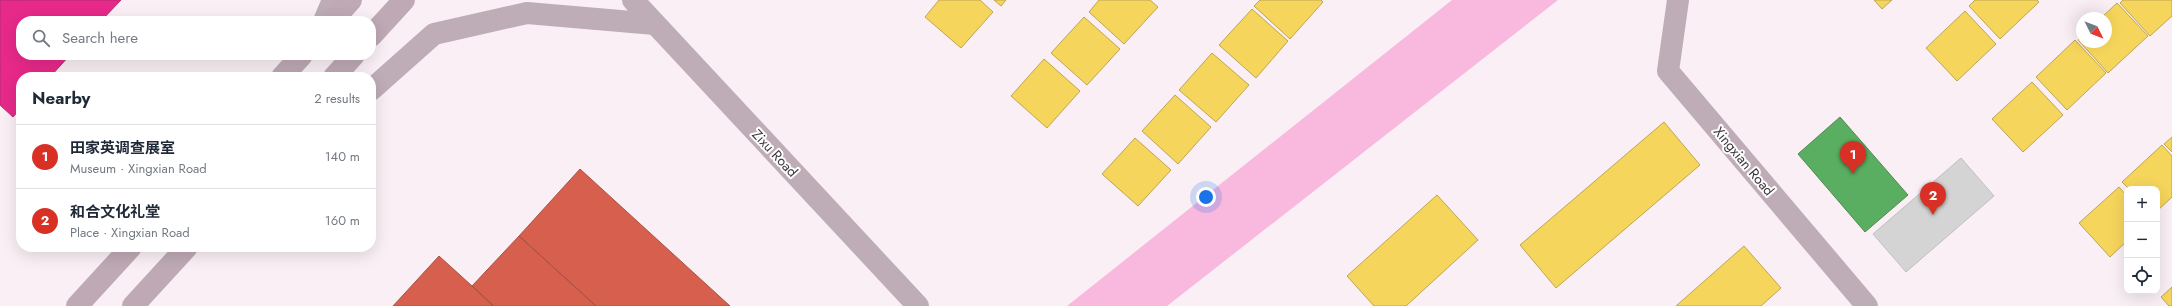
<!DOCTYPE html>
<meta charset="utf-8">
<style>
body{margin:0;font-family:Jost,"Noto Sans SC",sans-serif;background:#f2f2f3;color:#1f2937}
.controls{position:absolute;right:12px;bottom:12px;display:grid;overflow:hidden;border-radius:8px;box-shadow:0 4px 16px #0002}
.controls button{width:36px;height:36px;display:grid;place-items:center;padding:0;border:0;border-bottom:1px solid #e0e1e3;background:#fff;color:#1f2937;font:20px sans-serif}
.compass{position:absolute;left:2076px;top:12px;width:36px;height:36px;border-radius:50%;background:#fff;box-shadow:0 4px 16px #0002;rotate:132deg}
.you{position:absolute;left:1206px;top:197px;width:14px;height:14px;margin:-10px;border:3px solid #fff;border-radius:50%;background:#1a73e8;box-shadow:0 0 0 6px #1a73e833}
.badge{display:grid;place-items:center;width:26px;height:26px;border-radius:50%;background:#d93025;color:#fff;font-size:13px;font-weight:700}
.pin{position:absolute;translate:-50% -33px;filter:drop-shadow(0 1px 2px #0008)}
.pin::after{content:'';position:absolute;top:21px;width:14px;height:12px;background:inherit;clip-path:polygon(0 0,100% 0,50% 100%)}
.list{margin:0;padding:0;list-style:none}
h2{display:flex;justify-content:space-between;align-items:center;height:52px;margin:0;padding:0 16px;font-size:17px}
h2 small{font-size:13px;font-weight:400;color:#747a83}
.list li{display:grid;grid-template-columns:26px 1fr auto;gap:12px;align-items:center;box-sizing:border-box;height:64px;padding:0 16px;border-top:1px solid #e0e1e3}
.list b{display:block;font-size:15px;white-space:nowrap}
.list p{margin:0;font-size:13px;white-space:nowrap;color:#747a83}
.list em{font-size:13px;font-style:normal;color:#747a83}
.icon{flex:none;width:22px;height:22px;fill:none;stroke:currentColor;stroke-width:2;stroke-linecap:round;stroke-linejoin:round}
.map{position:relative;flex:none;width:2172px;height:306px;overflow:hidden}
.search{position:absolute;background:#fff;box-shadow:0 4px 16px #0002;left:16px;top:16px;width:360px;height:44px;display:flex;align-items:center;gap:10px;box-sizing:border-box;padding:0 14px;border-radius:16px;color:#747a83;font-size:15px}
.panel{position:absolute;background:#fff;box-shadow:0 4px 16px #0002;left:16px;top:72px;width:360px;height:180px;border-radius:16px}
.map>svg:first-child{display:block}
</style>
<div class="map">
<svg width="2172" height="306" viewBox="0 0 2172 306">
<rect width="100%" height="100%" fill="#f9eff4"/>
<path fill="#f9b8de" d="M1452,0H1558L1167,306H1067Z"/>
<path fill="#f6d55c" stroke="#bfa552" d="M939,0H980L993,12L961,48L925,17Z
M994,0H1006L1001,6Z
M1099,0H1150L1158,7L1124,44L1089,12Z
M1260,0H1321L1323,2L1290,39L1254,6Z
M1874,0H1892L1882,9Z
M1975,0H2037L2039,2L2000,39L1969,6Z
M2123,0H2172V16L2150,36L2120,3Z
M2117,3L2148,36L2108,73L2078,40L2082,36V42H2106V18H2101Z
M1252,9L1288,41L1256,78L1219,45Z
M1965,11L1996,44L1957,81L1926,48Z
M1084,17L1120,49L1087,85L1051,53Z
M2075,40L2106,73L2067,110L2036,77Z
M1212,53L1249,85L1216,122L1179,90Z
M1044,59L1080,91L1047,128L1011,96Z
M2032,82L2063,115L2023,152L1992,119Z
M1175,95L1211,127L1178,164L1142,131Z
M1664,122L1700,165L1556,288L1520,245Z
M2172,137V152L2164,144Z
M1135,138L1171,170L1138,206L1102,174Z
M2162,145L2172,156V197L2157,211V189H2129L2122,182Z
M2119,187L2127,196V241L2110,257L2079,223Z
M1437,195L1478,240L1406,306H1374L1347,276Z
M1744,246L1781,288L1761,306H1676Z
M2172,287V306H2169L2161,297Z"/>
<path fill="#d6604d" stroke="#a85347" d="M580,169L730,306H596L519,236Z
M519,236L596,306H493L472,286Z
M439,256L493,305V306H393Z"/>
<path fill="#e7298a" stroke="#b42d72" d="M0,0H121L101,21H21V55H70L50,77H21V108L13,117L0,105Z"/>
<path fill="#5aae61" stroke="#528a55" d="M1840,117L1908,195L1865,232L1798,154Z"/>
<path fill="#d5d4d4" stroke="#c0bfbf" d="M1961,158L1994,196L1906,272L1873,234Z"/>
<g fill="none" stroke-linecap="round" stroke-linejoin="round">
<path stroke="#beacb6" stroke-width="22" d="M1678,0L1668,71L1867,306"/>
<path stroke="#beacb6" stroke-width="22" d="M633,0L918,306
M324,21L333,0
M371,90L434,34L527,13L655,24"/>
<path stroke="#bea9b5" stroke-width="22" d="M332,21L351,0
M371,36L404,0
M282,77L302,55
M334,77L354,55
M77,306L131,247
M133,306L187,247"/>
</g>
<g text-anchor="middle" stroke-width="4" stroke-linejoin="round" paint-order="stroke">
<g font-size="14" fill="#3e363a" stroke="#fefefe">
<text transform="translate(775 153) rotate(47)" y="5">Zixu Road</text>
<text transform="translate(1744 161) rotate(50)" y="5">Xingxian Road</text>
</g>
</g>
</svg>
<div class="controls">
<button>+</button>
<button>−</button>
<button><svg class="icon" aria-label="locate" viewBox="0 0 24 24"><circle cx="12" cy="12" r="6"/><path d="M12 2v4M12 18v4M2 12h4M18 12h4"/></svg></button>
</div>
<svg class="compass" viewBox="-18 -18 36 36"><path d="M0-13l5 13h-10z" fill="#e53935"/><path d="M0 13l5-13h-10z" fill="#747a83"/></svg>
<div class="you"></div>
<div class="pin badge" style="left:1853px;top:174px">1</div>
<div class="pin badge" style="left:1933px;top:215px">2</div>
<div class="search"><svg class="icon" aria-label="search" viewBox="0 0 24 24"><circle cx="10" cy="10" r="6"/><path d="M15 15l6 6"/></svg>Search here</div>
<section class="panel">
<h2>Nearby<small>2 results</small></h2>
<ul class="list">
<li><span class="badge">1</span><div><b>田家英调查展室</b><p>Museum · Xingxian Road</p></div><em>140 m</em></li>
<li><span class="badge">2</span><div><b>和合文化礼堂</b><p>Place · Xingxian Road</p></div><em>160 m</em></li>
</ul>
</section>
</div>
